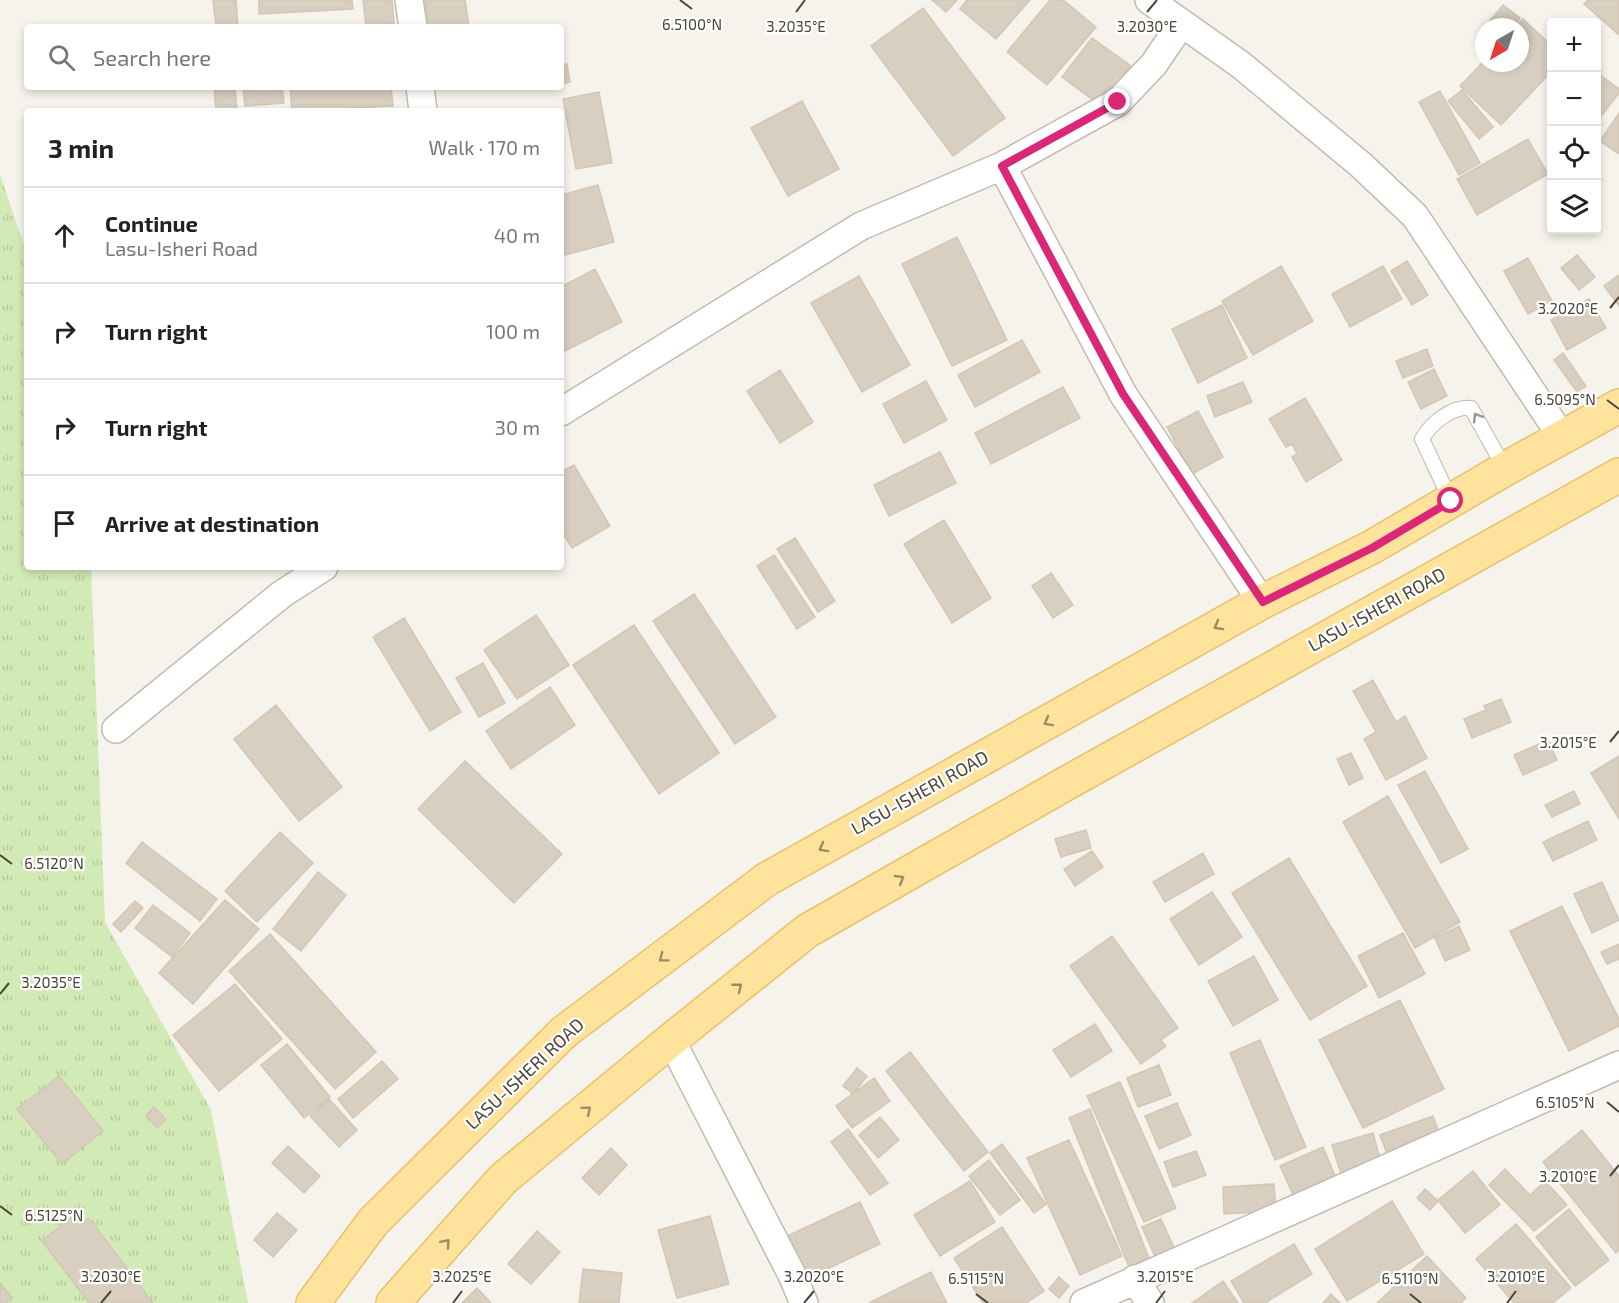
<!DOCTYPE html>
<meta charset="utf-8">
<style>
body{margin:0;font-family:"Exo 2",sans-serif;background:#f6f6f6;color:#222}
.controls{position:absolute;right:18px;top:18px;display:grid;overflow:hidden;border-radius:6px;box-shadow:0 3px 9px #0003}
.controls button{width:54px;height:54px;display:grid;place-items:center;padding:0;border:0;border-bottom:2px solid #e0e0e0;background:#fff;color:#222;font:30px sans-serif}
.compass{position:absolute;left:1475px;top:18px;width:54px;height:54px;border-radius:50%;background:#fff;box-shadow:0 3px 9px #0003;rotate:219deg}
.stop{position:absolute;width:18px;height:18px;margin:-14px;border:4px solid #db2777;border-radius:50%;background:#fff}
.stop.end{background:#db2777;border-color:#fff;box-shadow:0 2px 6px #0008}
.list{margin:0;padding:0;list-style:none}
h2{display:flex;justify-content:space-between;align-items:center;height:78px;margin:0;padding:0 24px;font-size:26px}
h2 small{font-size:20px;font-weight:400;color:#767676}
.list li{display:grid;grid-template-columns:39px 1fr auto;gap:18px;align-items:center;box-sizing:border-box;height:96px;padding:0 24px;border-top:2px solid #e0e0e0}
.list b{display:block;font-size:22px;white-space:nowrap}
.list p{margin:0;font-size:20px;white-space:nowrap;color:#767676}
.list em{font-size:20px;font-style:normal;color:#767676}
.icon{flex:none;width:33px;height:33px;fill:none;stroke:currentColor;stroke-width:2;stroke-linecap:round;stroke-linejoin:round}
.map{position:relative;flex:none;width:1619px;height:1303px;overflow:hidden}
.search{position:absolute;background:#fff;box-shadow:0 3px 9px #0003;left:24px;top:24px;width:540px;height:66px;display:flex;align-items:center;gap:15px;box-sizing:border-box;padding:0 21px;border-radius:6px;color:#767676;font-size:22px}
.panel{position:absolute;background:#fff;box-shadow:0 3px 9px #0003;left:24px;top:108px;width:540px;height:462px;border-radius:6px}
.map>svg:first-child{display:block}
</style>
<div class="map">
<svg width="1619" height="1303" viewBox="0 0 1619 1303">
<defs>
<pattern id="grass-tufts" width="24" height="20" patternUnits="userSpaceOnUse" patternTransform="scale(1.5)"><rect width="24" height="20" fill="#d2eab5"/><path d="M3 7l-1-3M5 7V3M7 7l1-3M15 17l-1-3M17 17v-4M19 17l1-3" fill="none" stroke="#b6ca9c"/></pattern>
</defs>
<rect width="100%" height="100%" fill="#f6f3ec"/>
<path fill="url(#grass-tufts)" d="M0,175L27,253V567H91L105,922L211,1110L248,1303H0Z"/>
<path fill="#d8cfc1" stroke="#d3c7b4" stroke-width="1.5" d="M213,0H236L238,27H216Z
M259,0H352L353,9L259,14Z
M363,0H392L394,23L366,26Z
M425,0H465L469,27H429Z
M932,0H957L946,12Z
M967,0H1030L996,39L960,9Z
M1050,0H1063L1096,27L1047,85L1007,52Z
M1588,0H1619V35L1584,4Z
M1503,5L1520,18L1513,27H1485Z
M923,8L1005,118L953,156L871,46Z
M1523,19L1552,46V71L1501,125L1460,86L1484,61V63H1520V27H1515Z
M1092,38L1131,66L1101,106L1062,77Z
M567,64L570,82L561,84V65Z
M1596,72L1619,89V93L1596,123Z
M214,87H235L237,111H216Z
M243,87H282L284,103L245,106Z
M290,87H391L393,106L292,111Z
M1462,90L1493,127L1479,139L1448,101Z
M1440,91L1480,163L1459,175L1419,102Z
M599,92L612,163L576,169L563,99Z
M802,101L839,169L788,196L751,128Z
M1619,113V154L1600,141Z
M1528,139L1548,174L1477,215L1457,179Z
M598,185L614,242L561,256V195Z
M957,237L1007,340L952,366L902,264Z
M1577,255L1595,277L1579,290L1561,268Z
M1528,258L1552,301L1528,314L1504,271Z
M1407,261L1428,295L1412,305L1391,271Z
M1281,266L1313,321L1253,355L1222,301Z
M1383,266L1402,299L1350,327L1332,294Z
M595,269L622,322L561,353V287Z
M1619,275V306L1604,286Z
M859,276L910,365L862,392L811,303Z
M1589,299L1606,328L1567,350L1551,320Z
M1222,305L1247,358L1198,383L1172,329Z
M1022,340L1040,372L975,407L958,375Z
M1427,349L1433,366L1403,378L1396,361Z
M1563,353L1586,386L1577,392L1554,360Z
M1434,369L1447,396L1421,409L1408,382Z
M780,370L813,422L780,443L747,391Z
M926,381L947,420L904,443L883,404Z
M1243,382L1252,402L1215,417L1207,396Z
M1063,387L1080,418L991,464L975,433Z
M1305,398L1342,460L1306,482L1292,457L1297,454L1292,444L1286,447L1269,419Z
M1198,411L1223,457L1192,474L1167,427Z
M940,452L956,483L889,516L874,485Z
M574,465L610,526L572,548L561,530V472Z
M944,520L991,598L952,623L904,544Z
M795,538L835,601L818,612L777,549Z
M774,555L815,617L797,629L757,566Z
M1051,573L1073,605L1053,618L1032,586Z
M694,594L776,717L735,744L653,621Z
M536,615L569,665L517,699L484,650Z
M404,618L461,712L430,731L373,637Z
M634,625L719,753L659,794L573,665Z
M483,663L505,703L479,717L456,678Z
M1373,680L1396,722L1405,716L1427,758L1386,780L1364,739L1376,732L1353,691Z
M550,687L575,725L511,769L486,731Z
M1501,699L1511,722L1472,738L1464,719L1486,710L1484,706Z
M276,705L342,787L299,821L234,739Z
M1548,740L1557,760L1523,775L1514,755Z
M1351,753L1363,778L1349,785L1337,759Z
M1619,756V819L1591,773Z
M465,761L562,854L514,903L418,809Z
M1425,771L1468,849L1441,863L1398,785Z
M1574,791L1580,804L1552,817L1545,805Z
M1388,796L1460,922L1415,948L1343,822Z
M1588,821L1597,840L1553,861L1543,842Z
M1086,830L1091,848L1061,857L1055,839Z
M280,832L313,863L257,922L225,891Z
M142,842L217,899L200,921L126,863Z
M1092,851L1103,867L1075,886L1064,869Z
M1203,853L1214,874L1165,902L1153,882Z
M1289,858L1367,986L1310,1020L1232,893Z
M318,872L346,895L301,951L273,929Z
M1602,882L1619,920L1592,933L1574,894Z
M1212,892L1242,937L1199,965L1170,919Z
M225,900L259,929L193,1004L159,973Z
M135,901L143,908L121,932L113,924Z
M153,905L190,933L172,957L135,928Z
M1562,906L1619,1019V1026L1569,1051L1510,931Z
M1459,926L1470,950L1445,961L1435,938Z
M1403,933L1425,974L1379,998L1358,956Z
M270,934L376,1052L335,1089L229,971Z
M1112,936L1178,1028L1161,1040L1166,1046L1141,1064L1070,966Z
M1619,944V959L1607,964L1601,952Z
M1254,956L1278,1000L1233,1026L1208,981Z
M235,984L282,1039L219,1091L173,1035Z
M1400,1000L1444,1089L1363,1128L1319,1040Z
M1095,1024L1112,1051L1071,1077L1053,1050Z
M1260,1040L1306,1147L1275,1160L1230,1053Z
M287,1044L330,1097L304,1118L261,1065Z
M910,1052L988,1152L964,1171L886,1071Z
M382,1061L398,1079L353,1118L338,1099Z
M1159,1065L1171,1095L1138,1107L1127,1078Z
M857,1068L867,1076L853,1094L843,1086Z
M59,1076L103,1131L62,1164L17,1109Z
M874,1078L890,1101L852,1128L836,1106Z
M1120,1082L1176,1208L1144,1222L1087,1096Z
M329,1099L357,1130L339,1147L310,1116Z
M1177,1103L1191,1135L1159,1149L1145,1116Z
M154,1107L166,1120L157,1128L146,1115Z
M1090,1109L1149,1258L1129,1267L1069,1118Z
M1433,1116L1441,1139L1389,1159L1380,1135Z
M880,1117L899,1140L878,1158L859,1135Z
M848,1129L888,1183L870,1195L831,1142Z
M1582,1130L1619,1176V1250L1616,1253L1543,1162Z
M1373,1133L1382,1166L1342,1177L1332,1145Z
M1069,1140L1122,1256L1080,1275L1027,1158Z
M1002,1144L1046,1204L1034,1213L990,1153Z
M288,1146L320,1176L304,1193L272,1163Z
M1323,1147L1336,1178L1294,1197L1280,1166Z
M611,1148L627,1165L599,1195L582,1178Z
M1196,1151L1206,1175L1173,1187L1164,1162Z
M989,1160L1020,1200L1000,1215L969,1176Z
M1505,1169L1530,1195L1545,1181L1567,1205L1534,1231L1489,1185Z
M1473,1171L1500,1205L1465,1233L1438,1200Z
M970,1181L995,1222L940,1256L914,1215Z
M1274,1184L1276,1211L1224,1214L1223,1187Z
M1425,1189L1438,1201L1430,1210L1417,1198Z
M1392,1201L1424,1254L1347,1301L1315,1249Z
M860,1202L880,1244L806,1279L785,1237Z
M1569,1209L1609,1260L1575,1286L1536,1237Z
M277,1213L297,1230L273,1257L254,1240Z
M710,1216L729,1284L677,1298L658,1230Z
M72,1217L79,1226L89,1218L153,1303H89L42,1241Z
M1161,1219L1175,1250L1156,1259L1142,1227Z
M1516,1224L1571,1288L1553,1303H1514L1476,1259Z
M1002,1227L1044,1291L1026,1303H983L954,1258Z
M537,1231L560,1252L531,1284L508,1264Z
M1294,1244L1312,1274L1265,1303H1244L1231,1281Z
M1427,1256L1466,1298L1461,1303H1377Z
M583,1269L622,1273L619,1303H579Z
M931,1272L947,1303H869Z
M1059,1277L1069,1286L1059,1298L1049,1289Z
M1223,1281L1238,1303H1192Z
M0,1283L12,1298L6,1303H0Z
M477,1288L491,1303H462Z
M1331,1294L1340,1303H1323Z"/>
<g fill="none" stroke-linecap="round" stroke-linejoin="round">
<g stroke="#c2bbae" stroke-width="16">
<path id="lane" d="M1451,501L1422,439C1431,423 1452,406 1471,408L1505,469"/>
</g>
<g stroke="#c2bbae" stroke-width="30">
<path id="street" d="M409,0L413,27
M1149,0L1241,65L1361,165L1415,216L1562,437
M420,87L423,111
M1002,166L1123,394L1262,602
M561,412L861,226L1002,166L1118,102L1154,64L1181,24
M116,729L282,594L324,567
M671,1040L792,1275L804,1303
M1135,1279L1150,1303
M1084,1303L1619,1065"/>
</g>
<g stroke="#e6c16a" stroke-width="36">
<path id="primary" d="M313,1303L373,1222L564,1032L767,879L1262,602L1372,547L1505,469L1619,406
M393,1303L503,1179L671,1040L807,931L1065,784L1619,475"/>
</g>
<use href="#lane" stroke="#fff" stroke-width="14"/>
<use href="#street" stroke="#fff" stroke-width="27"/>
<use href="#primary" stroke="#ffe39c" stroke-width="33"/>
</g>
<defs><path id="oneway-chevron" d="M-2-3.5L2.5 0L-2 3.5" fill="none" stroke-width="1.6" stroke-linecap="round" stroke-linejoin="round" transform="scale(1.5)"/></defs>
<use stroke="#9c9892" href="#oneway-chevron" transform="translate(1477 417) rotate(-122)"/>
<g stroke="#9c8c66">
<use href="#oneway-chevron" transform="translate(1218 626) rotate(151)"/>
<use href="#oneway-chevron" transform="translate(1048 722) rotate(151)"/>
<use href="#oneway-chevron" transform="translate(823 848) rotate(151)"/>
<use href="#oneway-chevron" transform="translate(900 879) rotate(-30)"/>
<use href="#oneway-chevron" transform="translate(663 958) rotate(143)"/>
<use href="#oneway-chevron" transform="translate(738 987) rotate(-39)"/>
<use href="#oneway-chevron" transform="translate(587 1110) rotate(-40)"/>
<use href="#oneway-chevron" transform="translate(446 1243) rotate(-49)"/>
</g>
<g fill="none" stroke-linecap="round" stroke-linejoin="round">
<path stroke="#db2777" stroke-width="8" d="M1118,102L1002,166L1123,394L1263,602L1372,548L1451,501"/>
</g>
<path fill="none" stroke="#4b4439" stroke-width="2" d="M680,0L692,9M796,12L805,0M1147,12L1157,0M1610,308L1619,297M1607,400L1619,409M1610,742L1619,731M0,855L12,864M0,994L9,983M1607,1102L1619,1112M1610,1176L1619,1165M0,1206L12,1215M976,1294L988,1303M1410,1294L1421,1303M101,1303L111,1291M453,1303L462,1291M804,1303L814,1291M1156,1303L1165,1291M1507,1303L1516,1291"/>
<g text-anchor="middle" stroke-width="4.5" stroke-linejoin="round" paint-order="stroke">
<g font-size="18" fill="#4b4439" stroke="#fff">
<text transform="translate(1377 610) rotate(-29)" y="6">LASU-ISHERI ROAD</text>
<text transform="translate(920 793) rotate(-29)" y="6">LASU-ISHERI ROAD</text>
<text transform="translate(525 1074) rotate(-43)" y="6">LASU-ISHERI ROAD</text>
</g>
</g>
<g font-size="15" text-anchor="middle" fill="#4b4439" stroke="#fff" stroke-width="4.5" stroke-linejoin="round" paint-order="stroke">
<text x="692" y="30">6.5100°N</text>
<text x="796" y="32">3.2035°E</text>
<text x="1147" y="32">3.2030°E</text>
<text x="1568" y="314">3.2020°E</text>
<text x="1565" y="405">6.5095°N</text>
<text x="1568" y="748">3.2015°E</text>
<text x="54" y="869">6.5120°N</text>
<text x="51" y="988">3.2035°E</text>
<text x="1565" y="1108">6.5105°N</text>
<text x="1568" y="1182">3.2010°E</text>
<text x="54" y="1221">6.5125°N</text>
<text x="111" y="1282">3.2030°E</text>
<text x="462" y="1282">3.2025°E</text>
<text x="814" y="1282">3.2020°E</text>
<text x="1165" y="1282">3.2015°E</text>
<text x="1516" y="1282">3.2010°E</text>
<text x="976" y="1284">6.5115°N</text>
<text x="1410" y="1284">6.5110°N</text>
</g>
</svg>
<div class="controls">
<button>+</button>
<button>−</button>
<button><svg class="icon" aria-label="locate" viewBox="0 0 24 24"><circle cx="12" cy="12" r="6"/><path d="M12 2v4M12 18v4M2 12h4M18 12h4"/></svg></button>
<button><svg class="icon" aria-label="layers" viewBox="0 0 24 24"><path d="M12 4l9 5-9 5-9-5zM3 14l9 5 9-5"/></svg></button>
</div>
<svg class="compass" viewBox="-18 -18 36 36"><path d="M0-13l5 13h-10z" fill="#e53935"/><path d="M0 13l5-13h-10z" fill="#767676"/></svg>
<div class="stop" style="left:1451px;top:501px"></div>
<div class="stop end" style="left:1118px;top:102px"></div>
<div class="search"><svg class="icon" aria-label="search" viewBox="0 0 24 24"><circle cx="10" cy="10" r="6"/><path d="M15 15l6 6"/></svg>Search here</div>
<section class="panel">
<h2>3 min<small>Walk · 170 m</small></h2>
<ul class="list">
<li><svg class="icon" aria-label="ahead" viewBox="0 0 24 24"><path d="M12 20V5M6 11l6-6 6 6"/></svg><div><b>Continue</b><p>Lasu-Isheri Road</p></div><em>40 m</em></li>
<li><svg class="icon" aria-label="right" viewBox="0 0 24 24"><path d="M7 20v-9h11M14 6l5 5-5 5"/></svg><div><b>Turn right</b></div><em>100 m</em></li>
<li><svg class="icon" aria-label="right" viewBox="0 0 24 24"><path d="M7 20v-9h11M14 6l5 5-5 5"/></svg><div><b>Turn right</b></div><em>30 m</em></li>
<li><svg class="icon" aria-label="arrive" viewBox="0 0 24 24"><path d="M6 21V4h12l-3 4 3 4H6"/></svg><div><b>Arrive at destination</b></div></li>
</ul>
</section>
</div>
